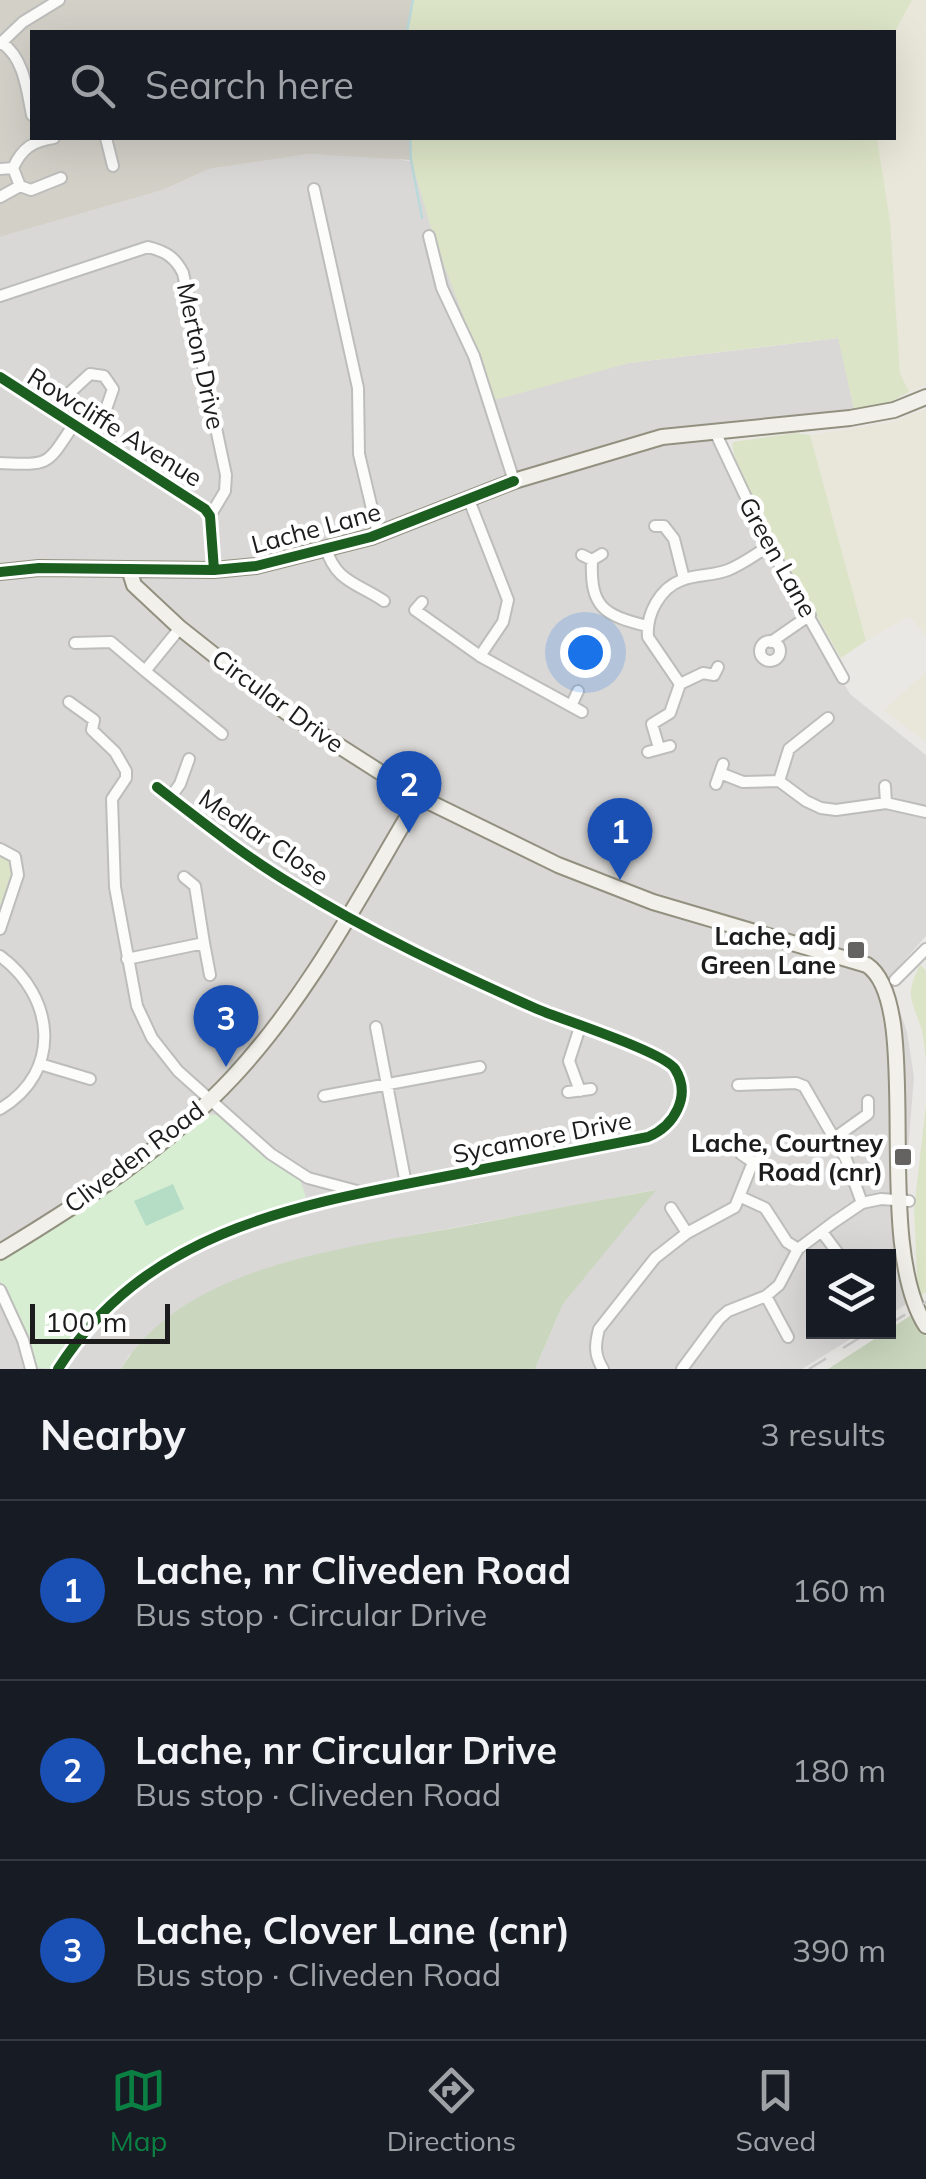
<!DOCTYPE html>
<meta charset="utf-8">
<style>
body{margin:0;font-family:Mulish,sans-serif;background:#20242c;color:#f1f3f6}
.controls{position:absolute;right:30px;bottom:30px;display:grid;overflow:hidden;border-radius:0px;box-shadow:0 10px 40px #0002}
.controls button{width:90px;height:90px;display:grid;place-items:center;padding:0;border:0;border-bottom:2px solid #363941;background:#171b24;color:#f1f3f6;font:50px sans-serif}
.scale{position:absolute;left:30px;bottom:25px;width:140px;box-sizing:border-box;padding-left:10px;border:5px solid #1c1c1c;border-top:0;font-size:28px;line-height:35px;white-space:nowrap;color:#1c1c1c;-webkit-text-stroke:8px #fff;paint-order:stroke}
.you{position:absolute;left:585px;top:652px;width:35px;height:35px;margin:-25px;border:8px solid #fff;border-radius:50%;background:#1a73e8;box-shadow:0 0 0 15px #1a73e833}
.badge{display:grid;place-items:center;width:65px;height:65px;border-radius:50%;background:#0b8043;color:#fff;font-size:32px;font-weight:700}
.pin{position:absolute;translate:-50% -82px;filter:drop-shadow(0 2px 5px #0008)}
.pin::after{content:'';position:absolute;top:52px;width:35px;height:30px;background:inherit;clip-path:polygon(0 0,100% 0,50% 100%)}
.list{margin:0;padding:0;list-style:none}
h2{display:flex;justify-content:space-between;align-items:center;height:130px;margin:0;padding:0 40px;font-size:42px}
h2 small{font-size:32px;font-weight:400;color:#9ea1a6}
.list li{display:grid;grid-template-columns:65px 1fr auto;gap:30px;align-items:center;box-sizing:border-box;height:180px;padding:0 40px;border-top:2px solid #363941}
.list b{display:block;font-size:38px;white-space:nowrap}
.list p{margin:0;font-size:32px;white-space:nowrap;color:#9ea1a6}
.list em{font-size:32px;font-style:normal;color:#9ea1a6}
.icon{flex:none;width:55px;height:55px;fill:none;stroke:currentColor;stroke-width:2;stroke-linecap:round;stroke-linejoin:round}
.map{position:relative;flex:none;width:926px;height:1369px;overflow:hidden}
.search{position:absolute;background:#171b24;box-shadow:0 10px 40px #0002;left:30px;right:30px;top:30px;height:110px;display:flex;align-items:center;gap:25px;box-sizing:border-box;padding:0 35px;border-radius:0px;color:#9ea1a6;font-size:38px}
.sheet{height:670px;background:#171b24}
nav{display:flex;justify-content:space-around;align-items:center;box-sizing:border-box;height:140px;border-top:2px solid #363941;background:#171b24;font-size:28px;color:#9ea1a6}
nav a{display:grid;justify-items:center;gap:5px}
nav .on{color:#0b8043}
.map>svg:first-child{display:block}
</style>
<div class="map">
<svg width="926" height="1369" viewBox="0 0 926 1369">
<rect width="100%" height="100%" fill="#eae8e5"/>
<path fill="#d9d8d7" d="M310,154L380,156L413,162L577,376L629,363L839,338L854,409L713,428L774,562L850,694L926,755V936L886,981L895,996L907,1032L914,1077L900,1249L908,1303L889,1315L888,1256H814V1332H862L802,1369H535L563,1304L654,1190L361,1245L273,1266L196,1301L129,1355L121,1369H0V237L163,190L209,169Z"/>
<path fill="#d3d0c8" d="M0,0H413L407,32H32V138H410L411,160L310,154L209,169L163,190L0,237Z"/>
<path fill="#e9e7d9" d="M912,0H926V385L909,392L900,373L890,221L877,138H894V33Z
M926,409V636L909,616L866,641L810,435L893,422Z
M926,672V742L884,710Z"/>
<path fill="#dce4c7" d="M413,0H912L894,33L407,32Z
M410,138H877L890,221L900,373L909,392L888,403L854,409L838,338L629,363L495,400L434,238L411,160Z
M795,433L810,435L866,641L841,658C824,627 725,463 733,442Z
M0,852L10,857L16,870L0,918Z
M920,965L926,970V1060C924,1049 924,1037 921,1027C911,999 905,994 920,965Z
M926,1104V1292L918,1297L914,1209Z"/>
<path fill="#cad6bd" d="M656,1190L563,1304L535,1369H121C183,1265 346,1248 454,1228C521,1215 588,1202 656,1190Z
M913,1314L926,1337V1369H828Z"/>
<path fill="#d7eed3" d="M203,1114L219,1115L269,1157L299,1177L306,1197L223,1228L171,1255L129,1281L81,1328L51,1369L35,1367L0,1281V1259Z"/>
<path fill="#b5dcc5" d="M173,1184L184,1209L146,1226L134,1201Z"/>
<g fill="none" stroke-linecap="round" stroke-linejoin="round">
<path stroke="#bcd9da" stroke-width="2.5" d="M407,32L413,0
M410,138L411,160L422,218"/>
<g stroke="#bdbdbb" stroke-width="14">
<path id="street" d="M2,43C24,58 27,90 32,115
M0,44L23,22L59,0
M106,138L113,166
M13,168L20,186L31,190L61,178
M0,169L13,168C22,148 33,141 54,138
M314,189L358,388L359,454L378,534
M0,197L20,186
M429,236L442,288L474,356L514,481
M0,296L148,247C165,251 175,257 183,273L226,475L225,491L210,516
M0,377L205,509L210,516L214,570
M51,410L90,374L104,376L113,389L96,438
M716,434L769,546L843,678
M0,463C51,465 46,466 74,424
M469,500L508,600L503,622L480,656
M655,526H664L674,539L684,579
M326,548C335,581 357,583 384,601
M582,555L592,560L602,554
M592,560C590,608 604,615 647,626
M422,602L415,610L480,656L582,712
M180,628L145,671L222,734
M760 651a10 10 0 1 1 20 0a10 10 0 1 1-20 0Z
M771,642L810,615
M75,643L111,642L145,671
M718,667L714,675L703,673L680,684L648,637C646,614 660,588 682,580C697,574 713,576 728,570C743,564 756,554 769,546
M69,702L94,720L92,730L115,752L126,771V778L112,799L115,887L137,1006L152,1038L178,1071L271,1154L308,1178L357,1191
M571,706L578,691
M659,748L652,724L670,713L680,684
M648,752L670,746
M720,773L743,782L779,781L806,801L821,808L836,810L886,803L926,812
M779,781L789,749L828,718
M716,784L723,764
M885,786L886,803
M170,798L180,784L189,759
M0,849L15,857L18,875L0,929
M204,943L210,975
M0,956C55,996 63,1072 0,1109
M127,959L204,943L195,886L184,877
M895,980L926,949
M376,1027L406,1184
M40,1064L90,1079
M738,1085L796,1083L804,1086L846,1159L862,1203
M580,1091L569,1061L580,1027
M568,1092L591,1089
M324,1096L480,1067
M833,1139L868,1114V1101
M741,1154L753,1162L761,1160
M741,1197L765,1208L787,1242L798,1249
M671,1208L687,1233
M822,1232L840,1256
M0,1290L23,1340L31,1369
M766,1296L788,1337
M58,1369C144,1234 286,1207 432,1179C504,1165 576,1151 648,1137C674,1126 692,1096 675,1069C664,1052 563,1020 537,1009C454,972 370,933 293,885C246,857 201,821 157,787
M603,1369C594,1355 595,1344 599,1329L655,1258L687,1233L735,1207L753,1162
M682,1369L719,1319L728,1311L766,1296L779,1285L798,1249L834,1222L862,1203L881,1199L909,1201"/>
</g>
<g stroke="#929180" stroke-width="18">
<path id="secondary" d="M129,569L134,585L180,628L286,712L419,797L558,865L653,902L867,965C926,1005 870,1239 926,1326
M0,572L39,568L214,570L256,566L371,537L514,481L662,437L850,418L894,410L926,397
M0,1252C81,1203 168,1147 233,1077C310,994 361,894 419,797"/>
</g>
<use href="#street" stroke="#fcfcfb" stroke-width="10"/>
<use href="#secondary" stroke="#f1f0ea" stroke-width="14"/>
<path stroke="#c9c9c8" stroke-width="2.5" stroke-dasharray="20 20" stroke-linecap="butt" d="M888,1325L926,1302
M809,1369L869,1332"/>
<g stroke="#fff" stroke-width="16">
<path id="cycleway" d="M0,377L205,509L210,516L214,570
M0,572L39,568L214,570L256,566L371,537L514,481
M58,1369C144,1234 286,1207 432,1179C504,1165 576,1151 648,1137C674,1126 692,1096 675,1069C664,1052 563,1020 537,1009C454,972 370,933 293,885C246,857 201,821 157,787"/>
</g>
<use href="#cycleway" stroke="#1b5e20" stroke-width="10"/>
</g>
<g fill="#646362" stroke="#fff" stroke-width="4">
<rect x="846" y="940" width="20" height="20" rx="5"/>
<rect x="893" y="1147" width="20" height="20" rx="5"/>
</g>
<g text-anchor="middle" stroke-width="9" stroke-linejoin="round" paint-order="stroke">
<g font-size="25" fill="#1c1c1c" stroke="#fff">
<text transform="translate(201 356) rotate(78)" y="9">Merton Drive</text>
<text transform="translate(115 427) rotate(32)" y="9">Rowcliffe Avenue</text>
<text transform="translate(316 528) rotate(-15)" y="9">Lache Lane</text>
<text transform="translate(778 557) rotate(61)" y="9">Green Lane</text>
<text transform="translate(278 701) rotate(36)" y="9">Circular Drive</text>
<text transform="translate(264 837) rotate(34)" y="9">Medlar Close</text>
<text transform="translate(542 1137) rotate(-11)" y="9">Sycamore Drive</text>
<text transform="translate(134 1157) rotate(-37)" y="9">Cliveden Road</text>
</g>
<g font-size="25" font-weight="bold" fill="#1c1c1c" stroke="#fff" text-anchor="end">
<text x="836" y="945">Lache, adj<tspan x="836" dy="29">Green Lane</tspan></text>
<text x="883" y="1152">Lache, Courtney<tspan x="883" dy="29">Road (cnr)</tspan></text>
</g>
</g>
</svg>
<div class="controls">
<button><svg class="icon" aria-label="layers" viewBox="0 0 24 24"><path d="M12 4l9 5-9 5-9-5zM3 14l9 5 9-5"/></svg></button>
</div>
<div class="scale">100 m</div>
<div class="you"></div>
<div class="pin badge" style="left:620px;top:880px;background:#1a4fb4">1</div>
<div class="pin badge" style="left:409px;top:833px;background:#1a4fb4">2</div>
<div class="pin badge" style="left:226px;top:1067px;background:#1a4fb4">3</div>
<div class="search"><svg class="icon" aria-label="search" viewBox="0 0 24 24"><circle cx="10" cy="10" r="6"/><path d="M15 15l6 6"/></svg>Search here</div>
</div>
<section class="sheet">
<h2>Nearby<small>3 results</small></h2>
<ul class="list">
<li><span class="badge" style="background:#1a4fb4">1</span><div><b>Lache, nr Cliveden Road</b><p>Bus stop · Circular Drive</p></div><em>160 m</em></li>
<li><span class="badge" style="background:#1a4fb4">2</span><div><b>Lache, nr Circular Drive</b><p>Bus stop · Cliveden Road</p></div><em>180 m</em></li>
<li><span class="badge" style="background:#1a4fb4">3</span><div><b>Lache, Clover Lane (cnr)</b><p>Bus stop · Cliveden Road</p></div><em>390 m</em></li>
</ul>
</section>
<nav>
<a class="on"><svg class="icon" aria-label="map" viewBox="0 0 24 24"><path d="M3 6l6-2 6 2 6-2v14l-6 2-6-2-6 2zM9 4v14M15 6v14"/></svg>Map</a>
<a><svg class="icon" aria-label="directions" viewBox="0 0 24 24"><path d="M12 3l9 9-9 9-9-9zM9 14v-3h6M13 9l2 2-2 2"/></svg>Directions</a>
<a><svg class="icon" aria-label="saved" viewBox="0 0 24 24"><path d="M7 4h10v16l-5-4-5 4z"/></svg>Saved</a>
</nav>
